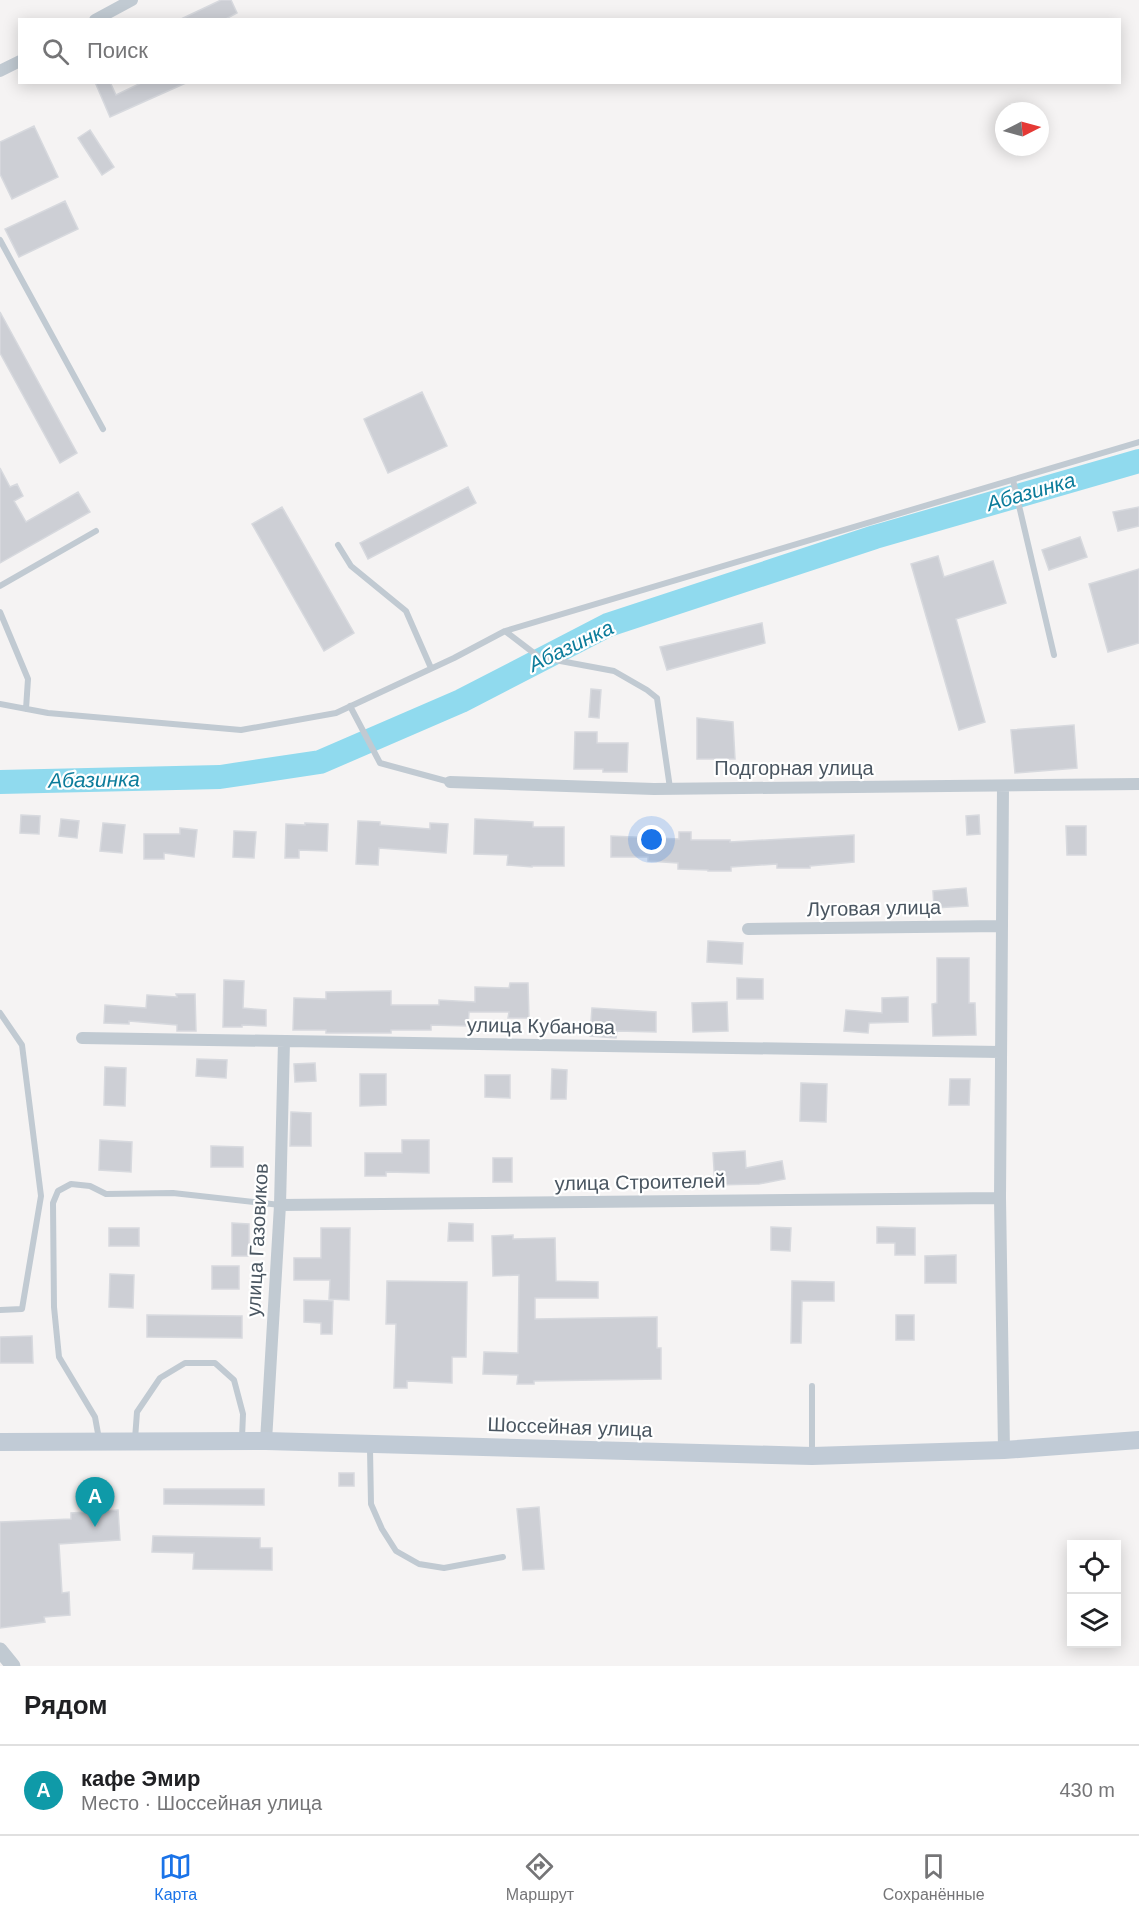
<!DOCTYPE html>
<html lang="ru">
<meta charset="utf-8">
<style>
body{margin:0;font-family:Helvetica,sans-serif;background:#f2f2f2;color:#202124}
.controls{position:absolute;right:18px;bottom:18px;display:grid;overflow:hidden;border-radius:0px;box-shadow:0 3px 15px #0003}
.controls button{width:54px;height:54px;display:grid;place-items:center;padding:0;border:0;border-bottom:2px solid #e0e0e0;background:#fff;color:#202124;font:30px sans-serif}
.compass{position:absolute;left:995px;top:102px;width:54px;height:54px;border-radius:50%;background:#fff;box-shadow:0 3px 15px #0003;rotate:84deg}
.you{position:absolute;left:652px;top:840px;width:21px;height:21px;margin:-15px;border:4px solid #fff;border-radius:50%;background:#1a73e8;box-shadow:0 0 0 9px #1a73e833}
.badge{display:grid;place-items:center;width:39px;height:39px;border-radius:50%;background:#1a73e8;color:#fff;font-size:20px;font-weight:700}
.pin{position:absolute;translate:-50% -50px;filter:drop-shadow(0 2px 3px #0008)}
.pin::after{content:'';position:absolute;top:32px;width:21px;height:18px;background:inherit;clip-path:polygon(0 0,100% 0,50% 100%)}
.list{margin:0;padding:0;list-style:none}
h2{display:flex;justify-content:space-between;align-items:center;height:78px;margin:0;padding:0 24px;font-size:26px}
h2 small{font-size:20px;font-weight:400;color:#757577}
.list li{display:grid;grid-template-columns:39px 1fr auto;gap:18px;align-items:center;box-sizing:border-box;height:90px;padding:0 24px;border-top:2px solid #e0e0e0}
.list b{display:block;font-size:22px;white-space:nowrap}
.list p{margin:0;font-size:20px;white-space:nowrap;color:#757577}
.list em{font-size:20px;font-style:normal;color:#757577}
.icon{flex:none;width:33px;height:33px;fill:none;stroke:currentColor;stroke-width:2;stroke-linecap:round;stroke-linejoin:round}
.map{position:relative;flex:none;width:1139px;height:1666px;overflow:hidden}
.search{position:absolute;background:#fff;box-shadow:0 3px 15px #0003;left:18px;right:18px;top:18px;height:66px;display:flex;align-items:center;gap:15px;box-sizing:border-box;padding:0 21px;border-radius:0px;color:#757577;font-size:22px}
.sheet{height:168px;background:#fff}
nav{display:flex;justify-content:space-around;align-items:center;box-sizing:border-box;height:84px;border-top:2px solid #e0e0e0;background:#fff;font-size:16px;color:#757577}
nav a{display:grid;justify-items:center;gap:3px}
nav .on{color:#1a73e8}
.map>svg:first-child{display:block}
</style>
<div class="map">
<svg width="1139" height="1666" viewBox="0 0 1139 1666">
<rect width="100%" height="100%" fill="#f5f3f3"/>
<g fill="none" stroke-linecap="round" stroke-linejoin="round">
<path stroke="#90daee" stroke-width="24" d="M0,782L220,777L320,762L461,701L608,625L875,537L1139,461"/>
</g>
<path fill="#cdcfd5" stroke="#d7d9de" stroke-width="1.5" d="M221,0H231L237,13L224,20H179Z
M95,82H110L116,95L143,82H188L110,117Z
M34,126L58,177L12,199L0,174V142Z
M90,130L114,167L102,175L78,138Z
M65,201L78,229L19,257L5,229Z
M0,312L77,453L60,463L0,353Z
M422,392L447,446L388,473L364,419Z
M0,468L10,487L17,484L23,496L14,501L26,522L78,492L90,512L0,563Z
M468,487L476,503L368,559L360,543Z
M282,507L354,633L324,651L252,524Z
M1139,507V526L1118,531L1113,512Z
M1080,537L1087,557L1049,570L1042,550Z
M938,556L944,577L993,561L1006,603L956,619L985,722L959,730L911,564Z
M1139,569V643L1108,652L1089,584Z
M762,623L765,643L667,670L660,647Z
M591,689L601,690L599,718L589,717Z
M697,718L733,722L735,759H697Z
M1074,725L1077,768L1015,773L1011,730Z
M575,732H597V743H628L627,772H603V769H574Z
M21,815L40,816L39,834L20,833Z
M979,815L980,834L967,835L966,816Z
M61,819L79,821L77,838L59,836Z
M475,819L533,822V827H564V866H532V867L507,865L508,855L474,854Z
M358,821L380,822V825L430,829V823L448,824L446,853L379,848L378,865L356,864Z
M103,823L125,825L122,853L100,851Z
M305,823L328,824L327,851L299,850V858H285L286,824L305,825Z
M1066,826H1086V855H1067Z
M180,828L197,830L194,857L164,853V859H144V834H180Z
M234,831L256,832L254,858L233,857Z
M679,832H691V840H730V842L854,835V862L810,866V868H777V864L731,867V871H708V870L678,869V863L648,861V857H611V836L679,839Z
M966,888L968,906L934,908L933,891Z
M708,941L743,943L742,964L707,962Z
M937,958H969V1003H975L976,1035L933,1036L932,1004L937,1003Z
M737,978L763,979V999H737Z
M224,980L244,981L243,1008L266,1010V1026L242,1025V1027H223Z
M510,983H528L529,1018H508L509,1012H469L468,1026L431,1025V1030H391V1033H326V1030H293L294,998L326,999V992L391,991V1005H439V1000L475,1002V987L509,988Z
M176,994H195L196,1031H177V1025L129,1021V1024L104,1023L105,1005L146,1008L147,995L177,997Z
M908,997V1022L869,1023L868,1033L844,1031L846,1010L882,1013V998Z
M727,1002L728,1031L693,1032L692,1003Z
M592,1008L656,1012V1032L617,1031L616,1038L590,1036Z
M197,1059L227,1060L226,1078L196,1076Z
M315,1063L316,1081L295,1082L294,1064Z
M105,1067L126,1068L125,1106L104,1105Z
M552,1069L567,1070L566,1099H551Z
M360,1074H386V1105L360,1106Z
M485,1075H510V1098L485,1097Z
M950,1079H970L969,1105H949Z
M801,1083L827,1084L826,1122L800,1121Z
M291,1112L311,1113V1146H290Z
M100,1140L132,1142L131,1172L99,1170Z
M402,1140H429V1173L386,1172V1176H365V1153H402Z
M211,1146L243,1147V1167H211Z
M745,1151L746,1168L782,1161L785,1179L759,1184L715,1185L713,1153Z
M493,1158H512V1182H493Z
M232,1223L249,1224V1256H232Z
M449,1223L473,1224V1241H448Z
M771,1227L791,1228L790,1251L771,1250Z
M877,1227L915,1228V1255H895V1243H877Z
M109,1228H139V1246H109Z
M321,1228H350L349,1300L329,1299L330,1280H294V1258H321Z
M513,1235V1239L555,1238L556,1281L598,1282V1298H535V1319L657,1317V1348H661V1379L534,1381V1384H517L518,1375L483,1374L484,1352L518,1353L519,1275L493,1276L492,1236Z
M956,1255V1283H925V1256Z
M212,1266H239V1289H212Z
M110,1274L134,1275L133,1308L109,1307Z
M387,1281L467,1282L466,1357H452V1383L407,1381V1388H394L396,1324H386Z
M792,1281L834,1282V1301H802L801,1343H791Z
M304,1300L333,1301L332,1334H321V1323L304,1322Z
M147,1315L242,1316V1338L147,1337Z
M896,1315H914V1340H896Z
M32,1336L33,1363H0V1337Z
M339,1473H354V1486H339Z
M164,1489H264V1505L164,1504Z
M539,1507L544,1569L523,1570L517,1509Z
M118,1510L120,1540L59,1544L62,1593L69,1592L70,1615L44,1617L45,1622L0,1628V1522L71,1519V1513Z
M153,1536L260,1538V1548H272V1570L193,1569L194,1553L152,1552Z"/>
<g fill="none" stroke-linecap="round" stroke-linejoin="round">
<path stroke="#c1cad2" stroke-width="6" d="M0,240L103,429
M1013,480L1054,655
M338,545L351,566L406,611L431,668
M0,586L96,531
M0,612L28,679L26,709
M505,631L1139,442
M0,704L48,713L241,730L336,713L454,658L505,631L539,657L614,671L647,690L657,698L670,788
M350,706L380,763L450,782
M0,1013L22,1045L41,1196L22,1309L0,1310
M99,1439L95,1417L59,1357L54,1307L53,1203L58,1191L71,1184L90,1186L106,1194L173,1193L280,1205
M135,1439L137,1412L160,1378L185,1363H215L234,1380L243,1414L242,1438
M370,1449L371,1504L382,1529L396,1551L419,1564L444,1568L503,1557
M812,1455V1386"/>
<path stroke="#c1cad2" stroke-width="12" d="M95,20L132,0
M0,71L20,61
M450,782L654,789L1139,784
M1003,787L1000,1198L1004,1450
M748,929L1002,926
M82,1038L1000,1052
M280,1205L1000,1198
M266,1441L280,1205L284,1041"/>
<path stroke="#c1cad2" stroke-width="15" d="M0,1650L13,1666"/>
<path stroke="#c1cbd6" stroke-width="18" d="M0,1442L266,1441L812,1456L1004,1450L1139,1440"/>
</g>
<g text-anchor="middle" stroke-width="4.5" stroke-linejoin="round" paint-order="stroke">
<g font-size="20" fill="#4a5661" stroke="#fff">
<text x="794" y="775">Подгорная улица</text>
<text transform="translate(874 908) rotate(-1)" y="7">Луговая улица</text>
<text transform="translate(541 1026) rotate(1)" y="7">улица Кубанова</text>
<text transform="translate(640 1182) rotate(-1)" y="7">улица Строителей</text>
<text transform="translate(257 1240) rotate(-87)" y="7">улица Газовиков</text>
<text transform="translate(570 1427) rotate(2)" y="7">Шоссейная улица</text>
</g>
<g font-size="21" font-style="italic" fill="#0c7c9b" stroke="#fff">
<text transform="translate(1031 492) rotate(-16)" y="7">Абазинка</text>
<text transform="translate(571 646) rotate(-26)" y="7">Абазинка</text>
<text transform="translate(94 780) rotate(-1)" y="7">Абазинка</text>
</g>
</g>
</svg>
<div class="controls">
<button><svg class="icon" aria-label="locate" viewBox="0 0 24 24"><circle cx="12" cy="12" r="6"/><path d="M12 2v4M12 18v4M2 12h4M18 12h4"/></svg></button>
<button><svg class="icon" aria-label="layers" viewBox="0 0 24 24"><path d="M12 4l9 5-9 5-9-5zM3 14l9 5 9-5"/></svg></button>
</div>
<svg class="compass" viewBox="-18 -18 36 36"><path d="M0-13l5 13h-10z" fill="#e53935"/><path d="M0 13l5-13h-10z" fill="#757577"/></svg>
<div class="you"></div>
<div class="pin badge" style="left:95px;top:1527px;background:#0f9aa8">A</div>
<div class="search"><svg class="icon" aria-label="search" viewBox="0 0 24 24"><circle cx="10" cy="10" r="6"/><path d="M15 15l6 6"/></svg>Поиск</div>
</div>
<section class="sheet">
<h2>Рядом<small></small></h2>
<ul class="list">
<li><span class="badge" style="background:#0f9aa8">A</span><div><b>кафе Эмир</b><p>Место · Шоссейная улица</p></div><em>430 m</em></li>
</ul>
</section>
<nav>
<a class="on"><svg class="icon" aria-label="map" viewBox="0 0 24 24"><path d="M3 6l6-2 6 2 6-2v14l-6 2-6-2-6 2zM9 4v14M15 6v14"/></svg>Карта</a>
<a><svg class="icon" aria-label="directions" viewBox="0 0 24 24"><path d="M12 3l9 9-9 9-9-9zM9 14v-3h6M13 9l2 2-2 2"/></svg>Маршрут</a>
<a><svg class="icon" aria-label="saved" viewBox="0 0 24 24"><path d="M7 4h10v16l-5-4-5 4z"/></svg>Сохранённые</a>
</nav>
